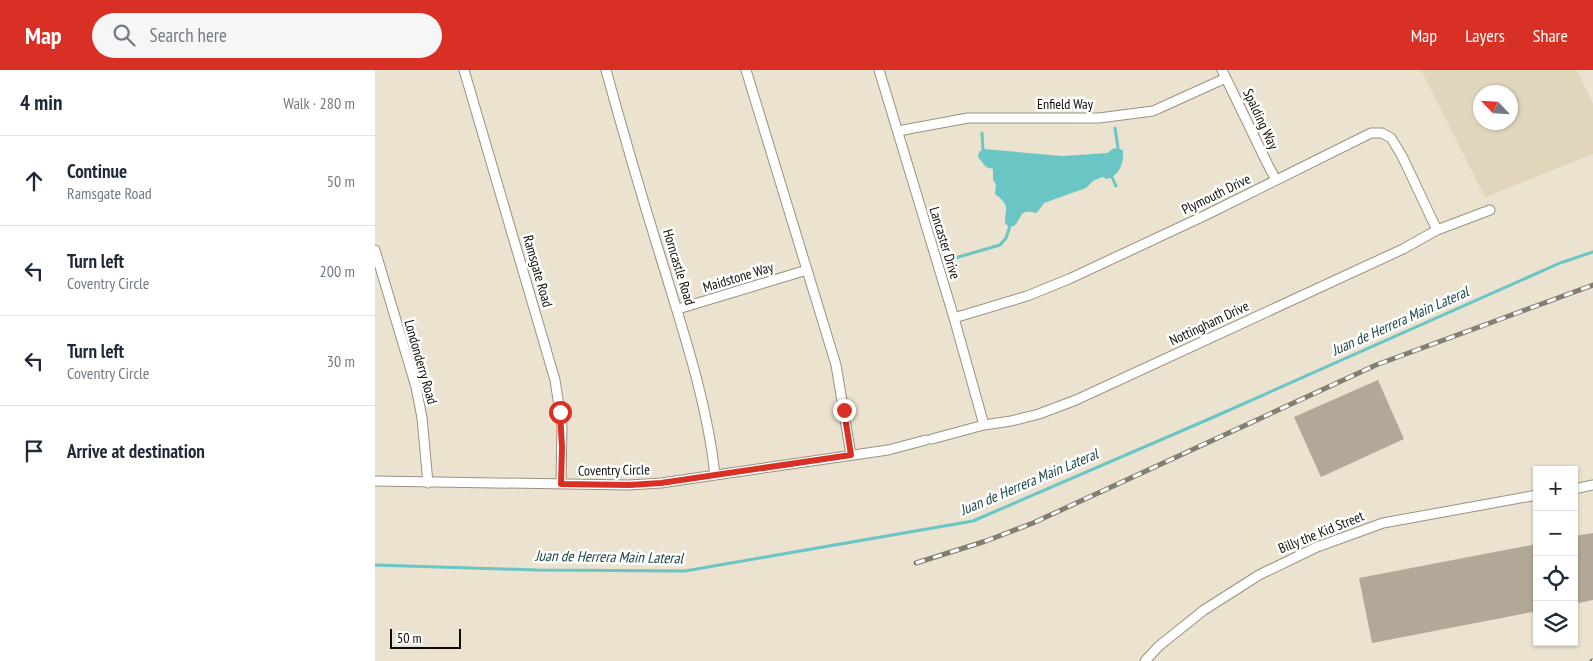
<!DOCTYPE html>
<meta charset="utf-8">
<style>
body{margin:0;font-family:"PT Sans Narrow",sans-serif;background:#f6f6f7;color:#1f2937}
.controls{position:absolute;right:15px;bottom:15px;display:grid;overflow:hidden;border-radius:0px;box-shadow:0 1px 4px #0004}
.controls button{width:45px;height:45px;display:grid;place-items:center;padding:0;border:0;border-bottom:1px solid #e0e1e3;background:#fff;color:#1f2937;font:25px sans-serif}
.compass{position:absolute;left:1098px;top:15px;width:45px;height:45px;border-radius:50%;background:#fff;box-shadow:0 1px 4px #0004;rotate:295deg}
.scale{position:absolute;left:15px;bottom:12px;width:71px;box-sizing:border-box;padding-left:5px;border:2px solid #100d07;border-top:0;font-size:14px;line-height:18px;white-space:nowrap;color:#100d07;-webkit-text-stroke:4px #fff;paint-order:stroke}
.stop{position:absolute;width:15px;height:15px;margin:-11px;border:4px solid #d93025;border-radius:50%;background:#fff}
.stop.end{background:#d93025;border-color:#fff;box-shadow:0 1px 5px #0008}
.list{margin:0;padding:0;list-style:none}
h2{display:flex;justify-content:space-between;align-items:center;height:65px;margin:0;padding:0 20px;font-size:21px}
h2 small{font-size:16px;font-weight:400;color:#747a83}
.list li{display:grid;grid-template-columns:32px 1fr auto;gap:15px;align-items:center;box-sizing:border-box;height:90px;padding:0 20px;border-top:1px solid #e0e1e3}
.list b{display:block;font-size:19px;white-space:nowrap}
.list p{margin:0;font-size:16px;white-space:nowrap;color:#747a83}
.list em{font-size:16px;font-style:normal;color:#747a83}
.icon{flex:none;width:28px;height:28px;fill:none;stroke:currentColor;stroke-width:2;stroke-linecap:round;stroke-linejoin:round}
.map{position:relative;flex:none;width:1218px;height:591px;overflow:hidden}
header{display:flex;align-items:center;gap:30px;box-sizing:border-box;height:70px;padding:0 25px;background:#d93025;color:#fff}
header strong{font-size:24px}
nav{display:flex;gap:28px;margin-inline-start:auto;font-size:18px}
.search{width:350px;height:45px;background:#f6f6f7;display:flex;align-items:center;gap:12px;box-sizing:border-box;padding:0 18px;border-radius:28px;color:#747a83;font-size:19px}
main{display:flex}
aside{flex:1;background:#fff}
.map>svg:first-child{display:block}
</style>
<header>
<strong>Map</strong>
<div class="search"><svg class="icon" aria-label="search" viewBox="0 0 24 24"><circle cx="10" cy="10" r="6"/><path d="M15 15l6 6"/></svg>Search here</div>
<nav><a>Map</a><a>Layers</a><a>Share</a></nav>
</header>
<main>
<aside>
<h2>4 min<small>Walk · 280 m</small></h2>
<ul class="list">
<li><svg class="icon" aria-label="ahead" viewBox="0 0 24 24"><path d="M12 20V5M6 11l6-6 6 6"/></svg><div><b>Continue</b><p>Ramsgate Road</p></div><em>50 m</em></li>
<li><svg class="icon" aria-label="left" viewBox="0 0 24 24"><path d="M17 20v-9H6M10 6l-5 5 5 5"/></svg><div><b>Turn left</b><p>Coventry Circle</p></div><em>200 m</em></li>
<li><svg class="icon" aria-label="left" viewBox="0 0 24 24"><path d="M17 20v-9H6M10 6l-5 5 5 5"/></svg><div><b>Turn left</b><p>Coventry Circle</p></div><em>30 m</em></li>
<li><svg class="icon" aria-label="arrive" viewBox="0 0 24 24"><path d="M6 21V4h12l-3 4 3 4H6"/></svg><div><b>Arrive at destination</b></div></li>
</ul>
</aside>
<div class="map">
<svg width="1218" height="591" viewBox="0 0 1218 591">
<rect width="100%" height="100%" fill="#ebe2cf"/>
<path fill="#e1d5bc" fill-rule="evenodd" d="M1046,0H1202L1218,34V84L1110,127ZM1106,22H1136V52H1106Z"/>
<path fill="#6ac5c5" d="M739,78L748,80C749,93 745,105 732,109L727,107L718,111L711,118L669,133L664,140L661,143C643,138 648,148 639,156H633L630,153C630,138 636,136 620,124L621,114L618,110V99L611,97L603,87L604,82L608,79L688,86L732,83Z"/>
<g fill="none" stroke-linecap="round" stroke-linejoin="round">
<path stroke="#6ac5c5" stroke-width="3" d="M740,58L743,78
M607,63L608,79
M737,107L741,116
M573,190L625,175L631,168L635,156
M0,495L162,500L310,501L598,451L841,346L1185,193L1218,182"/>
</g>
<path fill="#b3a797" d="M1003,310L1029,369L946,407L919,347Z
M1218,463V530L1199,534V466Z
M1162,474V541L997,573L984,508Z"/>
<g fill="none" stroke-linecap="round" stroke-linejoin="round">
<g stroke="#9a9281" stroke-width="11">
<path id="street" d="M89,0L180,310L187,356L186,414
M231,0C248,62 266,124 285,185C307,258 332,330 340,405
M371,0L461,295L476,385
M504,0L579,248L609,355
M847,0L892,93L901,110
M523,61L593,48H724L778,41L851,8
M0,180L41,317L47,348L53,413
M303,239L432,200
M579,248L652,226L694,209L831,145L996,63H1007L1016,68L1027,86L1062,160
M557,369L609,355L636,351L664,344L701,330L1028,179L1062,160L1115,140
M0,411L254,415L286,413L513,380L551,370
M1199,419L1218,415
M770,591L784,576L829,540L884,505L942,477L1008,453L1162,425"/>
</g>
<use href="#street" stroke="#fff" stroke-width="9"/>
<g stroke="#847e71" stroke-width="5">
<path id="rail" d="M541,493L611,471L658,453L1001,295L1218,215
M1217,591H1218"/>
</g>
<use href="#rail" stroke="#fff" stroke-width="3" stroke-dasharray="9" stroke-linecap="butt"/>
</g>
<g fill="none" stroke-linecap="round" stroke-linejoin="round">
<path stroke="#d93025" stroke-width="6" d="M185,342L187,377L186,414L254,415L286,413L476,385L469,340"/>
</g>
<g text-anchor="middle" stroke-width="5" stroke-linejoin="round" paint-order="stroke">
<g font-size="14" fill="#100d07" stroke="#fff">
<text x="690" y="39">Enfield Way</text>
<text transform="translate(886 49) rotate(65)" y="5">Spalding Way</text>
<text transform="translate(841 124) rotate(-26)" y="5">Plymouth Drive</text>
<text transform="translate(570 173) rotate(73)" y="5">Lancaster Drive</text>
<text transform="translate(304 197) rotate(73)" y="5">Horncastle Road</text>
<text transform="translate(163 201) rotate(74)" y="5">Ramsgate Road</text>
<text transform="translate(363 207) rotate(-17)" y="5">Maidstone Way</text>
<text transform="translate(834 253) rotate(-25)" y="5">Nottingham Drive</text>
<text transform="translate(46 292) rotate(74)" y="5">Londonderry Road</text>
<text transform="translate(239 400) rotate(-1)" y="5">Coventry Circle</text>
<text transform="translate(946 462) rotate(-22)" y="5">Billy the Kid Street</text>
</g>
<g font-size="15" font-style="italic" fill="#1d4747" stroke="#fff">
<text transform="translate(1025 251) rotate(-24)" y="5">Juan de Herrera Main Lateral</text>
<text transform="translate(654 412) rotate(-23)" y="5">Juan de Herrera Main Lateral</text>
<text transform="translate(234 487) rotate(1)" y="5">Juan de Herrera Main Lateral</text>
</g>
</g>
</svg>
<div class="controls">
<button>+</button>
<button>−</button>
<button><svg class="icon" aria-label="locate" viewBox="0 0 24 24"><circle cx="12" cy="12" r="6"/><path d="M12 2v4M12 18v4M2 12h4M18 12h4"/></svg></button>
<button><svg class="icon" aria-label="layers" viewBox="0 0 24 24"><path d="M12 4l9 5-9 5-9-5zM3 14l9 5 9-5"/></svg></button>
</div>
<svg class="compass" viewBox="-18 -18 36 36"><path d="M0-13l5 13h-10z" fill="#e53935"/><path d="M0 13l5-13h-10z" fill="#747a83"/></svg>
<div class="scale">50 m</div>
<div class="stop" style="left:185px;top:342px"></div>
<div class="stop end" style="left:469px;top:340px"></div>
</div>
</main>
